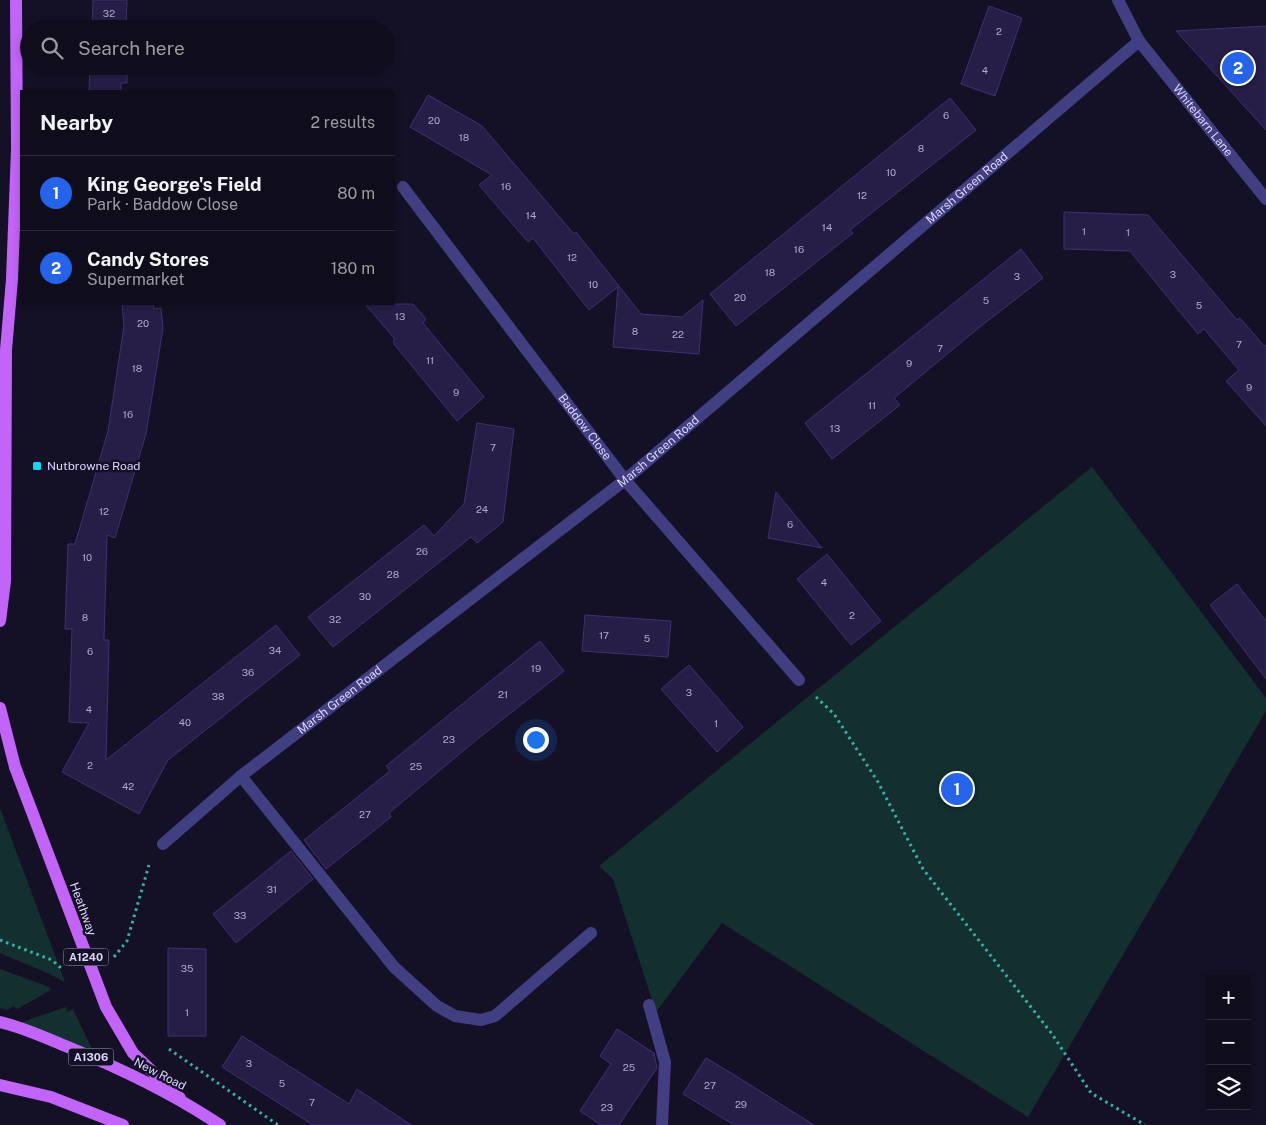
<!DOCTYPE html>
<meta charset="utf-8">
<style>
body{margin:0;font-family:"Public Sans",sans-serif;background:#1d1b29;color:#f1f3f6}
.controls{position:absolute;right:15px;bottom:15px;display:grid;overflow:hidden;border-radius:0px;box-shadow:0 2px 8px #0003}
.controls button{width:45px;height:45px;display:grid;place-items:center;padding:0;border:0;border-bottom:1px solid #2f2d3b;background:#0f0d1c;color:#f1f3f6;font:25px sans-serif}
.you{position:absolute;left:535px;top:739px;width:18px;height:18px;margin:-12px;border:4px solid #fff;border-radius:50%;background:#1a73e8;box-shadow:0 0 0 8px #1a73e833}
.badge{display:grid;place-items:center;width:32px;height:32px;border-radius:50%;background:#2563eb;color:#fff;font-size:16px;font-weight:700}
.pin{position:absolute;translate:-50% -50%;border:2px solid #fff;box-shadow:0 1px 5px #0006}
.list{margin:0;padding:0;list-style:none}
h2{display:flex;justify-content:space-between;align-items:center;height:65px;margin:0;padding:0 20px;font-size:21px}
h2 small{font-size:16px;font-weight:400;color:#9b9ca3}
.list li{display:grid;grid-template-columns:32px 1fr auto;gap:15px;align-items:center;box-sizing:border-box;height:75px;padding:0 20px;border-top:1px solid #2f2d3b}
.list b{display:block;font-size:19px;white-space:nowrap}
.list p{margin:0;font-size:16px;white-space:nowrap;color:#9b9ca3}
.list em{font-size:16px;font-style:normal;color:#9b9ca3}
.icon{flex:none;width:28px;height:28px;fill:none;stroke:currentColor;stroke-width:2;stroke-linecap:round;stroke-linejoin:round}
.map{position:relative;flex:none;width:1266px;height:1125px;overflow:hidden}
.search{position:absolute;background:#0f0d1c;box-shadow:0 2px 8px #0003;left:20px;top:20px;width:375px;height:55px;display:flex;align-items:center;gap:12px;box-sizing:border-box;padding:0 18px;border-radius:28px;color:#9b9ca3;font-size:19px}
.panel{position:absolute;background:#0f0d1c;box-shadow:0 2px 8px #0003;left:20px;top:90px;width:375px;height:215px;border-radius:0px}
.map>svg:first-child{display:block}
</style>
<div class="map">
<svg width="1266" height="1125" viewBox="0 0 1266 1125">
<rect width="100%" height="100%" fill="#141126"/>
<path fill="#142f2f" d="M1092,467L1266,698V711L1028,1117L722,923L656,1012L613,879L599,866Z
M0,808L65,982C44,970 22,963 0,953Z
M0,969L49,987L51,990L17,1009L14,1006L7,1010L0,1008Z
M66,1007L67,1012L73,1009L93,1051V1055L16,1024Z"/>
<path fill="#261e46" stroke="#3e3170" d="M93,0H127L126,24H129V29H92Z
M989,6L1022,18L995,96L961,84Z
M1266,26V130L1176,31Z
M90,66H127V83H121V91H89Z
M428,95L482,126L574,234L576,232L641,314L682,317L703,300L699,354L613,347L618,287L589,310L533,238L528,242L479,185L492,175L410,127Z
M950,98L976,130L850,230L853,233L736,326L710,294Z
M1064,212L1148,215L1237,320L1240,318L1264,346L1266,345V426L1226,381L1239,370L1204,329L1198,334L1130,251L1064,249Z
M1021,249L1043,278L981,326L894,398L900,405L832,459L805,423Z
M122,304H153L154,309L161,308L163,328L146,434L115,538L107,535L104,640H109L106,760L276,625L300,655L168,760L139,814L62,772L89,723L69,722L72,629H65L68,544H75L108,431L124,326Z
M365,304H413L426,319L423,323L484,397L457,421L394,344V338Z
M477,423L514,429L503,522L477,543L471,537L333,647L308,617L424,525L434,536L464,504Z
M776,492L822,548L768,538Z
M827,554L881,621L851,645L797,579Z
M1237,584L1266,621V679L1210,605Z
M585,615L671,621L668,657L582,651Z
M540,641L564,671L475,741L389,813L391,817L326,869L304,840L390,771L386,766Z
M689,665L743,727L717,752L661,689Z
M291,851L313,879L236,943L213,914Z
M168,948L206,949V1036H168Z
M617,1029L654,1053L657,1068L619,1125H601L580,1111L611,1064L600,1056Z
M242,1036L349,1104L357,1089L411,1125H313L222,1067Z
M706,1058L736,1076L814,1125H734L683,1094Z"/>
<g fill="none" stroke-linecap="round" stroke-linejoin="round">
<path stroke="#36b2ac" stroke-width="3" stroke-dasharray="2.5 4" stroke-linecap="butt" d="M816,697L834,714L878,782L923,869L1052,1034L1091,1093L1145,1125
M0,940L52,960L62,969
M114,957L127,941L149,865
M169,1049L278,1125"/>
<g stroke="#413e82" stroke-width="12">
<path id="s1" d="M1118,0L1139,41L1266,199"/>
<path id="s2" d="M403,187L625,480L799,680"/>
<path d="M241,776L394,967L437,1006L455,1016L481,1020L495,1016L591,933"/>
<path id="s3" d="M163,844L241,776L625,480L1139,41"/>
<path d="M649,1005L665,1062L662,1125"/>
</g>
<path stroke="#c164f7" stroke-width="12" d="M0,621L5,581L6,350L12,279L17,150L16,0
M0,708L15,767L106,1007L133,1053L180,1098
M0,1022C23,1027 46,1038 68,1047C122,1069 172,1093 220,1125
M0,1085L51,1097L123,1125"/>
</g>
<rect fill="#0ed9f2" stroke="#141126" stroke-width="2" x="32" y="461" width="10" height="10" rx="2.5"/>
<g text-anchor="middle" stroke-width="5" stroke-linejoin="round" paint-order="stroke">
<g font-size="10" fill="#aea9cf">
<text x="109" y="17">32</text>
<text x="999" y="35">2</text>
<text x="985" y="74">4</text>
<text x="946" y="119">6</text>
<text x="434" y="124">20</text>
<text x="464" y="141">18</text>
<text x="921" y="152">8</text>
<text x="891" y="176">10</text>
<text x="506" y="190">16</text>
<text x="862" y="199">12</text>
<text x="531" y="219">14</text>
<text x="827" y="231">14</text>
<text x="1084" y="235">1</text>
<text x="1128" y="236">1</text>
<text x="799" y="253">16</text>
<text x="572" y="261">12</text>
<text x="770" y="276">18</text>
<text x="1173" y="278">3</text>
<text x="1017" y="280">3</text>
<text x="593" y="288">10</text>
<text x="740" y="301">20</text>
<text x="986" y="304">5</text>
<text x="1199" y="309">5</text>
<text x="400" y="320">13</text>
<text x="143" y="327">20</text>
<text x="635" y="335">8</text>
<text x="678" y="338">22</text>
<text x="1239" y="348">7</text>
<text x="940" y="352">7</text>
<text x="430" y="364">11</text>
<text x="909" y="367">9</text>
<text x="137" y="372">18</text>
<text x="1249" y="391">9</text>
<text x="456" y="396">9</text>
<text x="872" y="409">11</text>
<text x="128" y="418">16</text>
<text x="835" y="432">13</text>
<text x="493" y="451">7</text>
<text x="482" y="513">24</text>
<text x="104" y="515">12</text>
<text x="790" y="528">6</text>
<text x="422" y="555">26</text>
<text x="87" y="561">10</text>
<text x="393" y="578">28</text>
<text x="824" y="586">4</text>
<text x="365" y="600">30</text>
<text x="852" y="619">2</text>
<text x="85" y="621">8</text>
<text x="335" y="623">32</text>
<text x="604" y="639">17</text>
<text x="647" y="642">5</text>
<text x="275" y="654">34</text>
<text x="90" y="655">6</text>
<text x="536" y="672">19</text>
<text x="248" y="676">36</text>
<text x="689" y="696">3</text>
<text x="503" y="698">21</text>
<text x="218" y="700">38</text>
<text x="89" y="713">4</text>
<text x="185" y="726">40</text>
<text x="716" y="727">1</text>
<text x="449" y="743">23</text>
<text x="90" y="769">2</text>
<text x="416" y="770">25</text>
<text x="128" y="790">42</text>
<text x="365" y="818">27</text>
<text x="272" y="893">31</text>
<text x="240" y="919">33</text>
<text x="187" y="972">35</text>
<text x="187" y="1016">1</text>
<text x="249" y="1067">3</text>
<text x="629" y="1071">25</text>
<text x="282" y="1087">5</text>
<text x="710" y="1089">27</text>
<text x="312" y="1106">7</text>
<text x="741" y="1108">29</text>
<text x="607" y="1111">23</text>
</g>
<g fill="#141126" stroke="#a09cbc" stroke-width="1">
<rect x="63.5" y="948.5" width="45" height="17" rx="4"/>
<rect x="68.5" y="1048.5" width="45" height="17" rx="4"/>
</g>
<g font-size="11" font-weight="bold" fill="#dcd7fd">
<text x="86" y="961">A1240</text>
<text x="91" y="1061">A1306</text>
</g>
<g font-size="12" fill="#dcd7fd" stroke="#141126">
<text dy="4" stroke="none"><textPath href="#s1" startOffset="148">Whitebarn Lane</textPath></text>
<text dy="4" stroke="none"><textPath href="#s3" startOffset="1038">Marsh Green Road</textPath></text>
<text dy="4" stroke="none"><textPath href="#s2" startOffset="301">Baddow Close</textPath></text>
<text dy="4" stroke="none"><textPath href="#s3" startOffset="632">Marsh Green Road</textPath></text>
<text dy="4" stroke="none"><textPath href="#s3" startOffset="228">Marsh Green Road</textPath></text>
<text transform="translate(83 909) rotate(70)" y="4">Heathway</text>
<text transform="translate(160 1074) rotate(27)" y="4">New Road</text>
</g>
<g font-size="12" fill="#dcd7fd" stroke="#141126" text-anchor="start">
<text x="47" y="470">Nutbrowne Road</text>
</g>
</g>
</svg>
<div class="controls">
<button>+</button>
<button>−</button>
<button><svg class="icon" aria-label="layers" viewBox="0 0 24 24"><path d="M12 4l9 5-9 5-9-5zM3 14l9 5 9-5"/></svg></button>
</div>
<div class="you"></div>
<div class="pin badge" style="left:957px;top:789px">1</div>
<div class="pin badge" style="left:1238px;top:68px">2</div>
<div class="search"><svg class="icon" aria-label="search" viewBox="0 0 24 24"><circle cx="10" cy="10" r="6"/><path d="M15 15l6 6"/></svg>Search here</div>
<section class="panel">
<h2>Nearby<small>2 results</small></h2>
<ul class="list">
<li><span class="badge">1</span><div><b>King George's Field</b><p>Park · Baddow Close</p></div><em>80 m</em></li>
<li><span class="badge">2</span><div><b>Candy Stores</b><p>Supermarket</p></div><em>180 m</em></li>
</ul>
</section>
</div>
